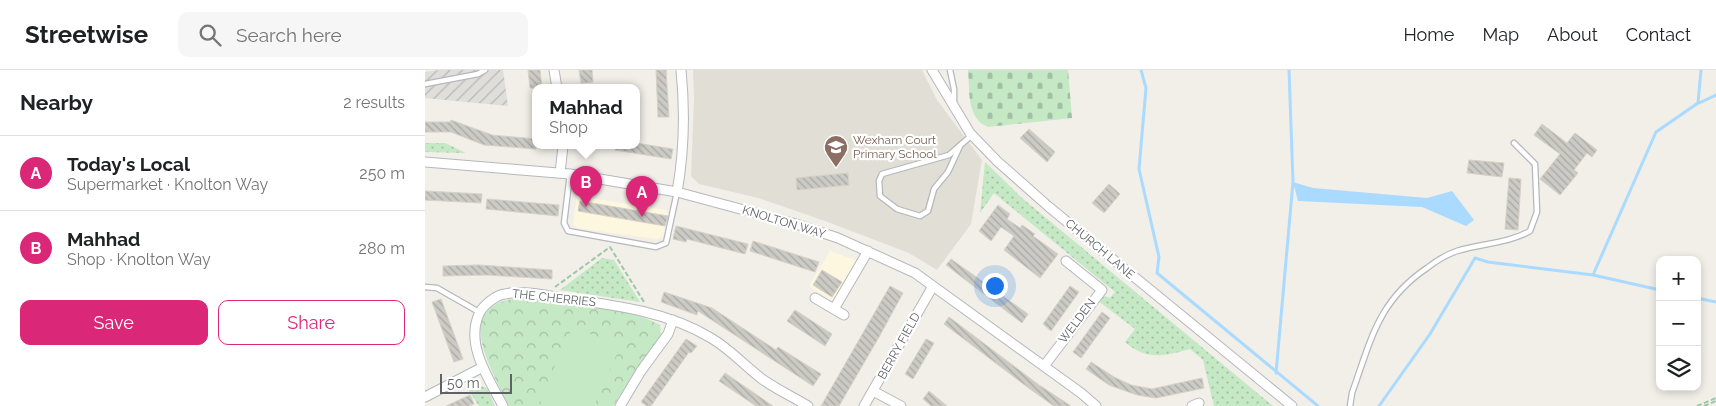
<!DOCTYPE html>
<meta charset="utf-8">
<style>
body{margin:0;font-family:Raleway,sans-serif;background:#f6f6f6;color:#202124}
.controls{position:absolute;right:15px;bottom:15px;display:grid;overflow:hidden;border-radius:10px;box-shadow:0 2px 8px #0003}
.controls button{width:45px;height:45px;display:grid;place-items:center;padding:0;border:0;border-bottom:1px solid #e0e0e0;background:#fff;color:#202124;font:25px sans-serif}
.scale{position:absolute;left:15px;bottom:12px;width:72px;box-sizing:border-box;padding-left:5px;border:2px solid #5f6368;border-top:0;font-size:14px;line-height:18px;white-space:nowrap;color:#5f6368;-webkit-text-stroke:4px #fff;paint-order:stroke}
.you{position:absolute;left:569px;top:215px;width:18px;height:18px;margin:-12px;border:4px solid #fff;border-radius:50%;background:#1a73e8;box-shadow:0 0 0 8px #1a73e833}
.badge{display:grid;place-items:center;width:32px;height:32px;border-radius:50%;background:#db2777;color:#fff;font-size:16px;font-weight:700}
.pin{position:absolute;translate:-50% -41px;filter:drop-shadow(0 1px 2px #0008)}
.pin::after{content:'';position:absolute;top:26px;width:18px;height:15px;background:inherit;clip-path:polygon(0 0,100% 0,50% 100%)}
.popup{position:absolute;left:107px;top:14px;width:108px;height:65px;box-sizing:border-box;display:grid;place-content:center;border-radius:10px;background:#fff;filter:drop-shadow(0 1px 4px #0005);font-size:16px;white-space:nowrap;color:#757577}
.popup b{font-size:19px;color:#202124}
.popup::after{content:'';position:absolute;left:50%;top:100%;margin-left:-10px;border:10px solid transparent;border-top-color:#fff}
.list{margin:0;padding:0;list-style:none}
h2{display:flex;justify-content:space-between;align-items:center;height:65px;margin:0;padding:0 20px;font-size:21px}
h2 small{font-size:16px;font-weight:400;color:#757577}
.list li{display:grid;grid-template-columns:32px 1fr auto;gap:15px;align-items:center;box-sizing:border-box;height:75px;padding:0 20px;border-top:1px solid #e0e0e0}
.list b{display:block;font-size:19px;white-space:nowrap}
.list p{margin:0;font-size:16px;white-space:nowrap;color:#757577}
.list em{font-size:16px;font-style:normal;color:#757577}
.actions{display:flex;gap:10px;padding:15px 20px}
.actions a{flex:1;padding:11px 0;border:1px solid #db2777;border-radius:10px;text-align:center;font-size:18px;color:#db2777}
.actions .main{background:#db2777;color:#fff}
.icon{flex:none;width:28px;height:28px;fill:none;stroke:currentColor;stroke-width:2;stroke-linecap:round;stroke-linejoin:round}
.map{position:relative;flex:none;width:1291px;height:336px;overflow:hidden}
header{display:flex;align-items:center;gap:30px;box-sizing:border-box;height:70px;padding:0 25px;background:#fff;border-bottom:1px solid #e0e0e0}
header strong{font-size:24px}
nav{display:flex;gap:28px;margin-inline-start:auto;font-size:18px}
.search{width:350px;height:45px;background:#f6f6f6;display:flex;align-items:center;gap:12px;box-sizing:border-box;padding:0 18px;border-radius:10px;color:#757577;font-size:19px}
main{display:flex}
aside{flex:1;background:#fff}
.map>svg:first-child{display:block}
</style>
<header>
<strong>Streetwise</strong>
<div class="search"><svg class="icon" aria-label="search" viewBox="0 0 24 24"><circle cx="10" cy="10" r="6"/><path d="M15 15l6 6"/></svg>Search here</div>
<nav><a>Home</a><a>Map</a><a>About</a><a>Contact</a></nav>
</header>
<main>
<aside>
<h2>Nearby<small>2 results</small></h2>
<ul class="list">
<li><span class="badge">A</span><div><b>Today's Local</b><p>Supermarket · Knolton Way</p></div><em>250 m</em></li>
<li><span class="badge">B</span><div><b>Mahhad</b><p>Shop · Knolton Way</p></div><em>280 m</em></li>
</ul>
<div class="actions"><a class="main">Save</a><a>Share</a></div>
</aside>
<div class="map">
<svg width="1291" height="336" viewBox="0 0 1291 336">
<defs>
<pattern id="industrial-furrows" width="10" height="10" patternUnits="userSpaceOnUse" patternTransform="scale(1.25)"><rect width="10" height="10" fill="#e0deda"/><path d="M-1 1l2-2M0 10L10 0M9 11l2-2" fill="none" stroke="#b9b8b5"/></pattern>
<pattern id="grass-dots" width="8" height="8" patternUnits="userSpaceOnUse" patternTransform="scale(1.25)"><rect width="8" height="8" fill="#c5e8c5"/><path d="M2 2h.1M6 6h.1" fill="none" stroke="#a3c0a4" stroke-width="1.8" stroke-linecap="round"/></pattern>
<pattern id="cemetery-stones" width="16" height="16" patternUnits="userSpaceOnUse" patternTransform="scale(1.25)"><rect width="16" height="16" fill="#c5e8c5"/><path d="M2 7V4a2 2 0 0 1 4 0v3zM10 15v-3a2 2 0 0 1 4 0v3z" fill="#a3c0a4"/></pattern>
<pattern id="park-crowns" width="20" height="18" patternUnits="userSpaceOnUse" patternTransform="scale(1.25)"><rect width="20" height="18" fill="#c5e8c5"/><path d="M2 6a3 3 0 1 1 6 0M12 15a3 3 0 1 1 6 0" fill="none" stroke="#a3c0a4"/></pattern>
<pattern id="building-back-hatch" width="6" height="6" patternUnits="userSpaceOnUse" patternTransform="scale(1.25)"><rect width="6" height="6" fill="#cccac5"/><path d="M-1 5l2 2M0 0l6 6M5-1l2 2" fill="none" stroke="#a9a8a4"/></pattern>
</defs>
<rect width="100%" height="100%" fill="#f1efe8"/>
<path fill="#fef7e0" d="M152,126L241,140L243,143L238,166L232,169L152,158L148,154Z
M405,181L431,190L410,232L384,216Z"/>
<path fill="url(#industrial-furrows)" d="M14,0H78L83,36L0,28V2Z"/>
<path fill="#e1ded6" d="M268,0H497L512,30L557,90L546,154L512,200L484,183L400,151L333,128L274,114L266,106L269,28Z"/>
<path fill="url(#grass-dots)" d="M0,73H20L41,83L0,82Z
M560,92L597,128L848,336H789L778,290L765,279C739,286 722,291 700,272L710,259L672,230L680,226L685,228L690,222L569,123L555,143Z
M177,188L189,190L215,232L135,220Z
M47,314L62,318L70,336H54L42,318Z"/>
<path fill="url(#cemetery-stones)" d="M543,0H643L647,48L563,57C541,48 545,21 543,0Z"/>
<path fill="url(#park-crowns)" d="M97,228C140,234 196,234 235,255L236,265L188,336H84C66,299 24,232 97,228Z"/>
<path fill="#c5e8c5" d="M148,256L195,277L169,336H125L114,331Z"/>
<path fill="#aadaff" d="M868,112L888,118L1002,128L1027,121L1049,150L1041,156L997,137L873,131Z"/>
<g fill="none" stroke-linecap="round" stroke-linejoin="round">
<path stroke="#aadaff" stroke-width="3" d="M716,0L721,18L714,99L734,187L732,203L893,336
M1274,33L1291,25
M1168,205L1235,220
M1272,228L1291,232
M851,303L868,112L864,0
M954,336L1005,264L1050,188L1063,192L1168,205L1231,62L1273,33L1276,0"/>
</g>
<path fill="url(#building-back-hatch)" stroke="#d6d1c6" d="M103,0H115L117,18H105Z
M154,0H167L168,12L156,13Z
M231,0H241L244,47H233Z
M26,50L67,65L111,69V79L59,75L26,62H0V52H25Z
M1117,54L1142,73L1150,63L1172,80L1167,87L1162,83L1149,100L1153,103L1135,125L1115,109L1135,84L1109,65Z
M604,59L630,82L622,92L595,68Z
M211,73L248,79L246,89L190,80L191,76H211Z
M1044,90L1079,93L1077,107L1042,103Z
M423,103L424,115L372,120L371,108Z
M1084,108L1096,109L1093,160L1080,159Z
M684,114L695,124L679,143L667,133Z
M0,121L57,124L56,133L0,130Z
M62,129L134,135L133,146L61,139Z
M155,131L243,146L240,156L153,141Z
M573,135L585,144L582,149L595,158L597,155L610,164L608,166L633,184L615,208L579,180L589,166L576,157L566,171L554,161Z
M251,156L323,174L320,184L262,169L261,172L248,169Z
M328,171L394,192L390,202L325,181Z
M526,189L603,244L597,253L521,195Z
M54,195L127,200V209L61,205L18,206V196Z
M397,200L417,212L407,227L388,215Z
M465,216L478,223L454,267L414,336H396Z
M645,216L654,222L626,261L618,254Z
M239,222L287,238L351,280L353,277L396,304L388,316L273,241L272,245L236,232Z
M16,229L38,289L29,292L7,232Z
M370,240L407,264L400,276L362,251Z
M677,242L685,248L656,288L648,282Z
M524,247L614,315L646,336H629L605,319L519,254Z
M261,269L272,276L266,283L264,282L226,336H222L216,332Z
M501,269L509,273L488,309L480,304Z
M666,292L689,307L706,315L727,319L777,308L779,318L731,328L712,325L684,315L661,299Z
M300,303L348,336H331L294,311Z
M504,321L522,336H506L498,329Z
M45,325L49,334L44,336H21Z"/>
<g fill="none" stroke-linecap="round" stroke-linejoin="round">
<g stroke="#b5b8bc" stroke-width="7">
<path id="service" d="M525,0L529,19V33
M0,14L53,4L60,0
M535,76L523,102L509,119L503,141L495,146L472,139L455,126L454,111L457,104L524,85L547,65
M145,104L139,153L143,161L231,177L241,173L252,122
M0,217L12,218L54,242
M925,336L927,323C946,270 953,231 1002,198C1011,191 1020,185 1032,181C1057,173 1082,174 1105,161L1112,142L1110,94L1089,73"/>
</g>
<g stroke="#b5b8bc" stroke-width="11">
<path id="minor" d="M129,0L132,18
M507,0L545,63L572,91L624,137L867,336
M0,92L145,104L252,122L371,154L413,168L490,203L656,323L671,336
M135,103L138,76
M252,122C259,83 260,40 256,0
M390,228L419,245
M409,239L443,181
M619,296L677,220L641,191
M448,321L476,336
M0,327L58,297
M78,336C64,309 40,275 54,244C58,235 71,225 80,224C98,220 119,225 137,228C188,235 241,241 286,268C305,279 320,296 337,309C351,319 368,327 383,336
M195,336L216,301L243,264L248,250
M439,336L508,216
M767,336L774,333"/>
</g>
<path stroke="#9cc7a9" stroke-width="2" stroke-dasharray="5 2.5" stroke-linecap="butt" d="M130,217L185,177L219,232
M1272,336L1291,328
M1279,336L1291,331"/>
<use href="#service" stroke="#fff" stroke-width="4.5"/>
<use href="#minor" stroke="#fff" stroke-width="9"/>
</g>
<defs>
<g id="school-pin" transform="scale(1.25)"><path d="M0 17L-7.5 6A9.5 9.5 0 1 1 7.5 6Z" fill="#8d6e63" stroke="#fff"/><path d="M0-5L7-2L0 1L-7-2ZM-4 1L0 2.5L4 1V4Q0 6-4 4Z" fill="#fff"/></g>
</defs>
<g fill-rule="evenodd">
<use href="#school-pin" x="411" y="77"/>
</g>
<g text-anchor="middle" stroke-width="4.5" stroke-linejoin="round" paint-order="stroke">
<g font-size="12" fill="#785e54" stroke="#fff" text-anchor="start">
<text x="428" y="74">Wexham Court<tspan x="428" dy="14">Primary School</tspan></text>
</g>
<g font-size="12" fill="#5f6368" stroke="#fff">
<text transform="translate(359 152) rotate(17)" y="4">KNOLTON WAY</text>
<text transform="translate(675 179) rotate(40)" y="4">CHURCH LANE</text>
<text transform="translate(129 228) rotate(6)" y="4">THE CHERRIES</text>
<text transform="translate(652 251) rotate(-53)" y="4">WELDEN</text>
<text transform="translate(474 276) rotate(-61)" y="4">BERRY FIELD</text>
</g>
</g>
</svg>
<div class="controls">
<button>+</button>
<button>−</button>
<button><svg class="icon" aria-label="layers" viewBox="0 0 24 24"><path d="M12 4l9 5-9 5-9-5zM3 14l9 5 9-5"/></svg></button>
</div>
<div class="scale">50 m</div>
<div class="you"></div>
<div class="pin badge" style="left:217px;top:147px">A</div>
<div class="pin badge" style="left:161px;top:137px">B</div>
<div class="popup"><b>Mahhad</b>Shop</div>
</div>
</main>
